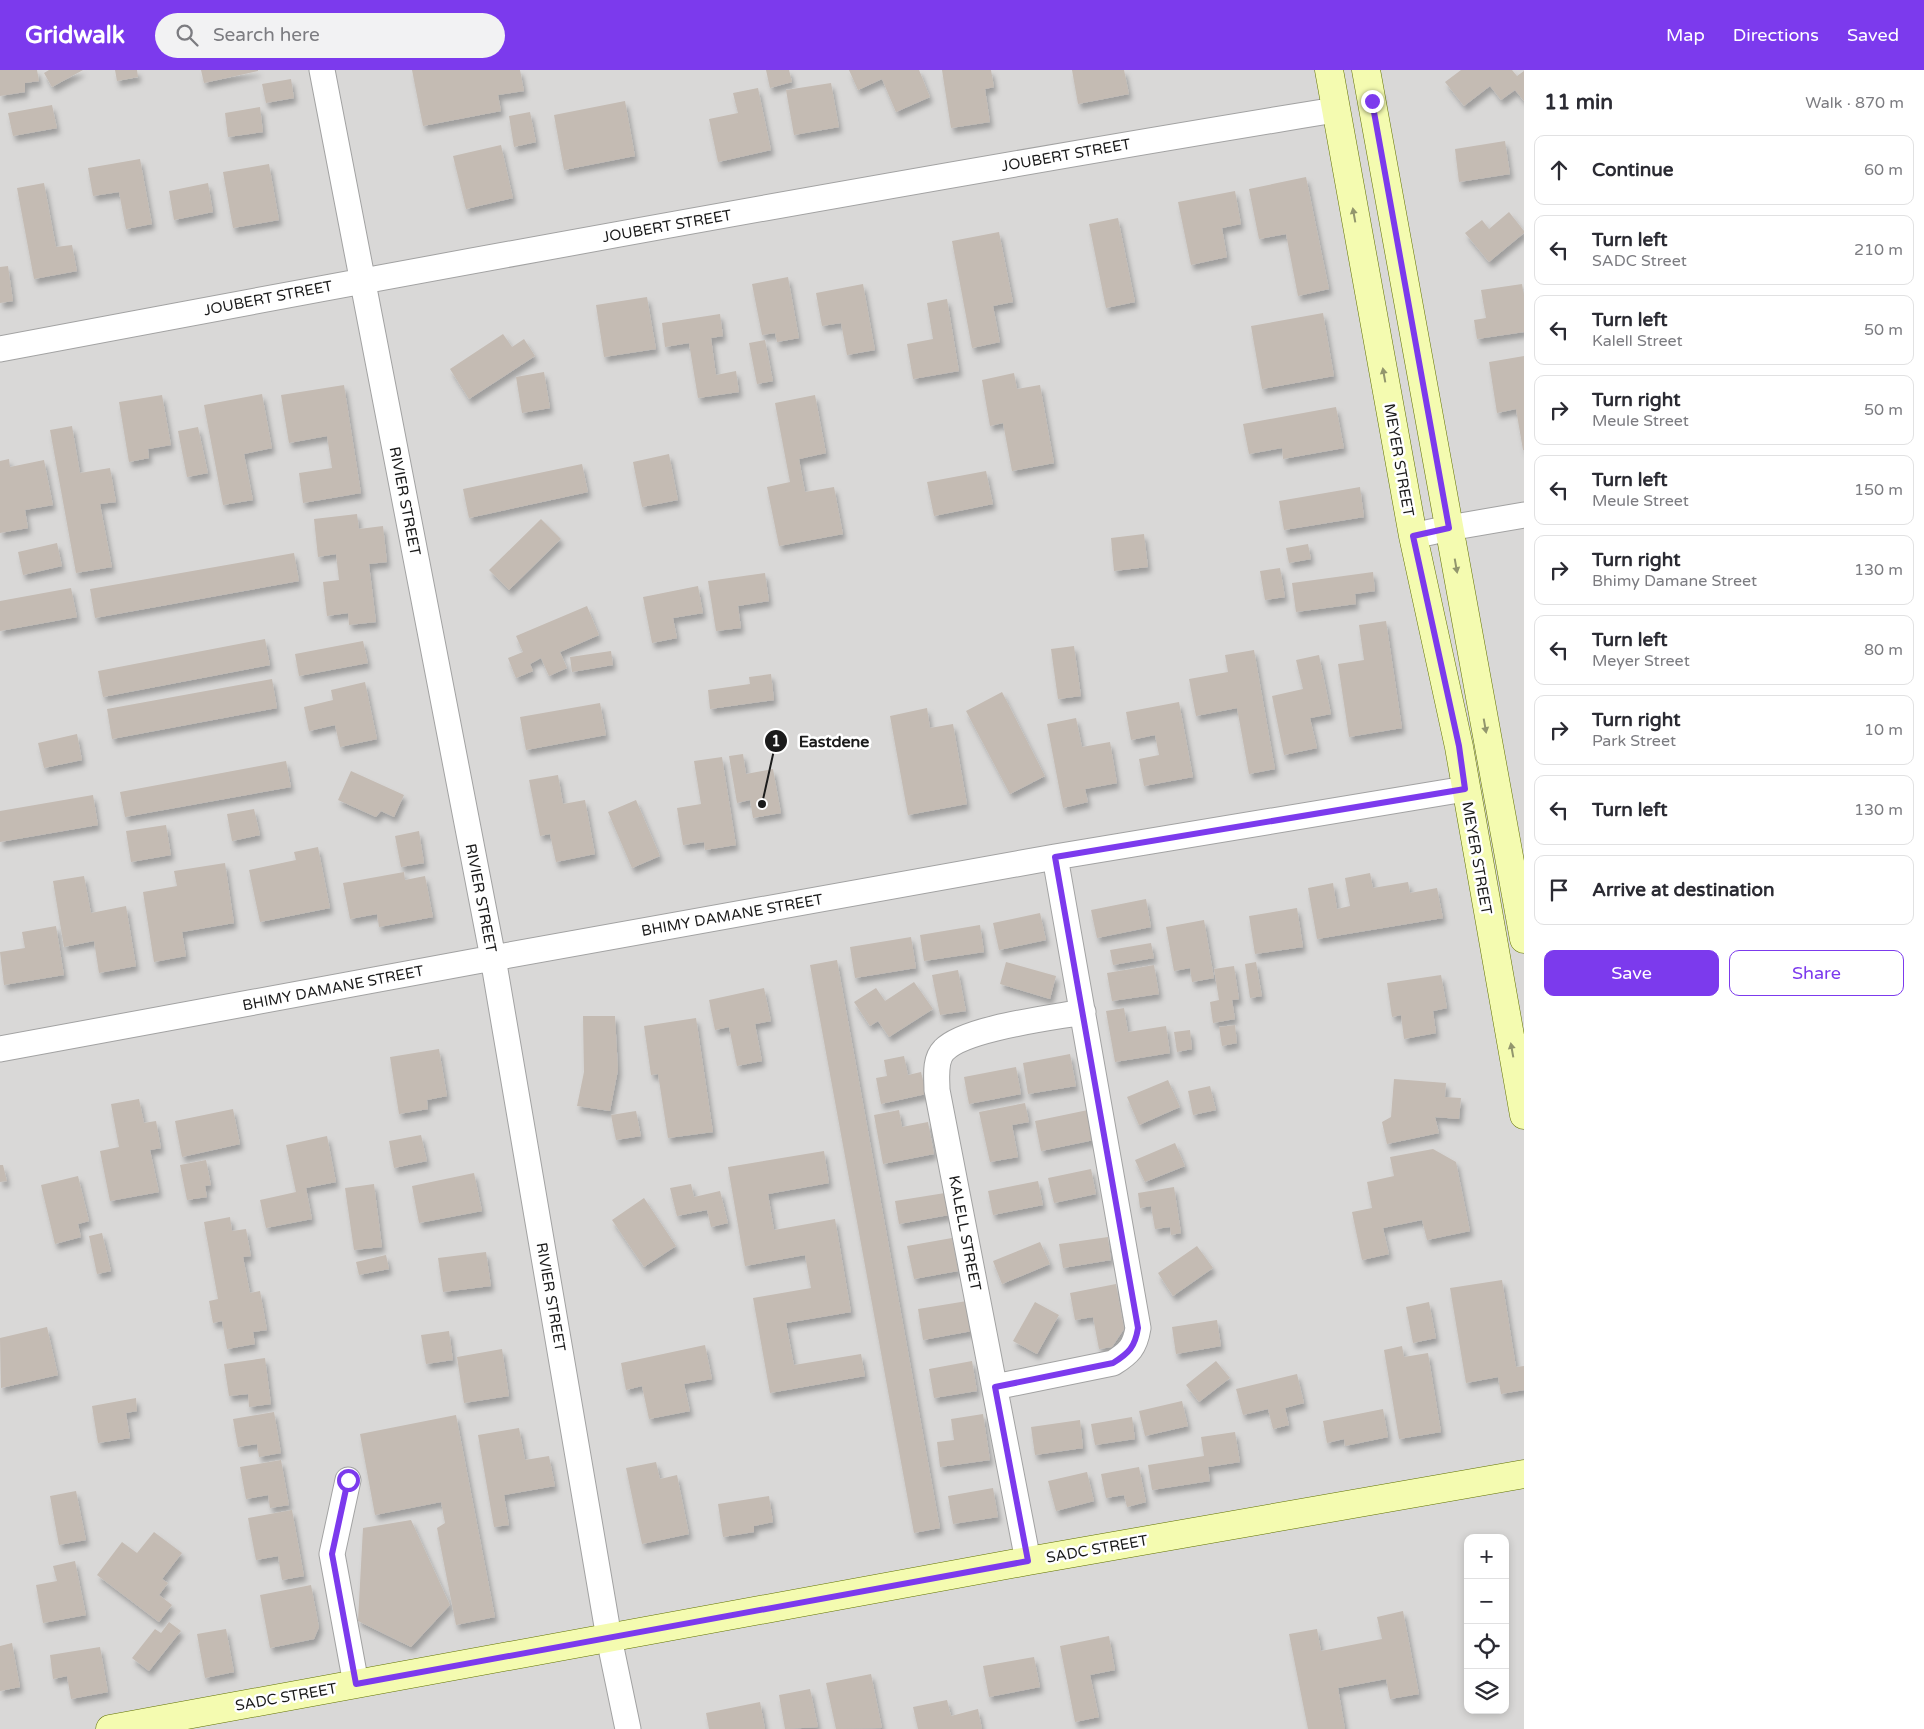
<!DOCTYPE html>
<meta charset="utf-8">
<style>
body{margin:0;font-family:"Varela Round",sans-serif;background:#f2f2f3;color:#2b2b33}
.controls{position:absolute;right:15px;bottom:15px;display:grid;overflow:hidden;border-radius:10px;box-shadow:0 2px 8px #0003}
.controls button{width:45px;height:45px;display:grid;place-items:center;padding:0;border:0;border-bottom:1px solid #e1e1e2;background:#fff;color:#2b2b33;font:25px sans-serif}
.stop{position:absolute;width:15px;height:15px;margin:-11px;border:4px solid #7c3aed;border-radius:50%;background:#fff}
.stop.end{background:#7c3aed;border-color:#fff;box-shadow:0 1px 5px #0008}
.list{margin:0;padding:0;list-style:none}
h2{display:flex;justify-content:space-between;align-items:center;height:65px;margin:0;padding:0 20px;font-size:21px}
h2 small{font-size:16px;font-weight:400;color:#7c7c81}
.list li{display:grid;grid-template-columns:32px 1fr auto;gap:15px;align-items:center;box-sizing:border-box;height:70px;margin:0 10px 10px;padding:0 10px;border:1px solid #e1e1e2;border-radius:10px}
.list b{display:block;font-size:19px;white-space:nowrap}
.list p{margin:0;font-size:16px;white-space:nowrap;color:#7c7c81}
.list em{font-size:16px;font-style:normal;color:#7c7c81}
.actions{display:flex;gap:10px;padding:15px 20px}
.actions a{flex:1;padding:11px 0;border:1px solid #7c3aed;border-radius:10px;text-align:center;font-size:18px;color:#7c3aed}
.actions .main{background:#7c3aed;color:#fff}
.icon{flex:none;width:28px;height:28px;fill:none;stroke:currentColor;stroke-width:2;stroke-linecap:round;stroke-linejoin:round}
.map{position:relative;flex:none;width:1524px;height:1659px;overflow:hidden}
header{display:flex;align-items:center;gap:30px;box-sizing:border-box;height:70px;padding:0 25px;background:#7c3aed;color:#fff}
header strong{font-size:24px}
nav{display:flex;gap:28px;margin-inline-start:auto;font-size:18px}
.search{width:350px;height:45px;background:#f2f2f3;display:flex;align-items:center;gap:12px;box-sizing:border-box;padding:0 18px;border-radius:28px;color:#7c7c81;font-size:19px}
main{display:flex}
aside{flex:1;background:#fff}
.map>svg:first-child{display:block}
</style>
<header>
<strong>Gridwalk</strong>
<div class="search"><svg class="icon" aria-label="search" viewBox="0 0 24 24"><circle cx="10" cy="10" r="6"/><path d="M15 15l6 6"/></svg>Search here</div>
<nav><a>Map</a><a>Directions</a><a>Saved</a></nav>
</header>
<main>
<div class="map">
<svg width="1524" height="1659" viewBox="0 0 1524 1659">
<defs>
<filter id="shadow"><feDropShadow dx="3" dy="5.5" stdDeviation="2.5" flood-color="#0004"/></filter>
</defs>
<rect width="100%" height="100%" fill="#ede9df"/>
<path fill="#d9d8d7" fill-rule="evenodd" d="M0,0H1524V1659H0ZM1468,1468H1505V1640H1468Z"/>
<path fill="#c4bbb3" filter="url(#shadow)" d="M0,0H37L39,11L25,13V22L0,26Z
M49,0H83L52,17L44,3Z
M115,0H137L138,7L117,11Z
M201,0H258V1L204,13Z
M412,0H520L524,21L498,25L501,41L423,56Z
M766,0H789L792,12L770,18Z
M849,0H919L930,27L896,42L882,9L858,20Z
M942,0H991L994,17L985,19L990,52L951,58Z
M1072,0H1124L1129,24L1078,34Z
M1461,0H1512L1517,6L1524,1V31L1515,20L1501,30L1490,16L1464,36L1445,12Z
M291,9L294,28L266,33L262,14Z
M831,13L839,57L794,65L786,20Z
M758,18L771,80L718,92L709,49L738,43L733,23Z
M625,31L635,86L564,100L554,45Z
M52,35L57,58L13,66L8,43Z
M260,37L263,62L228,67L225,43Z
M530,42L536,72L514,77L509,46Z
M1505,71L1510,104L1459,112L1455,79Z
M501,75L513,128L466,139L453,86Z
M140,89L152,154L126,159L119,122L93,126L88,98Z
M269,94L279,150L233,158L223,102Z
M1306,107L1329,219L1298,226L1286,164L1259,169L1249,119Z
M44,113L56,177L72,175L77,201L34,209L17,118Z
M208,113L213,142L174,150L169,121Z
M1235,121L1241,154L1222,158L1227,187L1191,195L1178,132Z
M1509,142L1524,161V163L1489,192L1465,163L1482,150L1489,159Z
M1118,148L1135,232L1106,238L1089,154Z
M999,162L1013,232L993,236L1000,272L972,278L952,171Z
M8,196L13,231L0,233V197Z
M788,207L799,268L777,272L775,263L762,265L752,214Z
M863,214L875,280L847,285L841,253L822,256L816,223Z
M1522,214L1524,226V262L1477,269L1474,250L1486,248L1481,220Z
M647,227L656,279L604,287L596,235Z
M947,229L959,301L913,309L907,274L933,269L927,233Z
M1323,243L1334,306L1262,319L1251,256Z
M720,244L723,266L711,268L716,305L736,301L739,322L698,328L689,273L665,277L662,253Z
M503,264L512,277L524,269L535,286L469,329L450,299Z
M765,270L773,311L757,314L749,273Z
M1524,286V380H1523L1516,339L1497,343L1489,292Z
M544,302L550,338L522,343L516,307Z
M1014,303L1017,319L1040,315L1054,393L1012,401L1003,353L990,356L982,310Z
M344,315L361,423L303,433L299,403L332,398L327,366L289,373L281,325Z
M262,324L272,378L244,384L253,430L223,435L204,335Z
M162,325L171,375L148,379L149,388L129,392L119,332Z
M815,325L826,383L799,389L805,422L834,417L843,464L779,476L767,417L790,412L775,333Z
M1336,337L1344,378L1283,389L1282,378L1249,384L1243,354Z
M72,356L80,403L110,398L116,432L100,434L112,497L76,503L50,360Z
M198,357L208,403L187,407L178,361Z
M669,384L678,430L642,437L633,392Z
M9,389L10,397L44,390L53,435L25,440L28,458L0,463V391Z
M582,394L588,422L469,448L463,419Z
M986,401L993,434L934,446L927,412Z
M1360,417L1364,447L1284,460L1279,431Z
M357,444L359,459L383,456L387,492L369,494L376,552L349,555L348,543L327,546L323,512L339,510L336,484L318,487L314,449Z
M541,449L561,469L509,520L489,500Z
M1144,464L1148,497L1114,501L1111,468Z
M57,473L62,496L23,505L18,482Z
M1308,474L1311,489L1289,493L1286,478Z
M294,483L299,511L95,548L90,519Z
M1280,498L1285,527L1265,530L1260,501Z
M1373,502L1375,521L1355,524L1356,534L1296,542L1292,513Z
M765,503L769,531L738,536L741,558L716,561L708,511Z
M698,516L703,543L673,548L677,568L652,573L643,527Z
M71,518L77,547L0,561V531Z
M587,536L599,565L560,582L567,598L549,606L541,588L530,594L533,601L516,608L508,588L523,582L516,566Z
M1386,551L1402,658L1349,667L1338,594L1364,590L1359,555Z
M265,569L270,595L103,627L98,601Z
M363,571L368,593L299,606L295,584Z
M1074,576L1081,626L1058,629L1051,579Z
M1254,580L1275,699L1249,704L1237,638L1196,646L1189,609L1228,602L1225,585Z
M611,581L613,595L572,602L570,587Z
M1319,585L1331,644L1310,648L1317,678L1284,685L1272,626L1303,619L1296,590Z
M771,604L774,630L710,639L708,620L750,614L749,607Z
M272,609L277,638L112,669L107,639Z
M365,612L377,669L340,677L335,655L309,661L304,637L333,630L331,620Z
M1002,622L1045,706L1010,724L966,641Z
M1179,632L1193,707L1144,716L1139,689L1159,685L1155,665L1131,670L1126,642Z
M600,633L606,665L526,680L520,647Z
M927,638L930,658L953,654L967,734L908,745L890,646Z
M1076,648L1082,677L1110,672L1117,713L1085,719L1088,732L1063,738L1047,654Z
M77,664L82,690L44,698L38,673Z
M743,684L746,704L773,699L781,743L753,748L750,730L737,733L729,686Z
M722,687L736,775L705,780L704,772L683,775L677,738L701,734L694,691Z
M286,691L291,717L125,747L120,722Z
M351,701L404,725L394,747L381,741L376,747L338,730Z
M558,705L563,734L585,730L595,784L556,792L550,764L540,766L529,710Z
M93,725L98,755L0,772V741Z
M636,730L660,786L632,798L608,742Z
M254,739L260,765L232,771L227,744Z
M166,755L171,785L131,792L126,761Z
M419,761L424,793L401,797L395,766Z
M318,777L330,838L260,852L249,800L296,790L294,782Z
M225,793L234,853L182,862L186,886L154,892L143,822L177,816L174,801Z
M404,802L405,810L425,806L433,847L379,857L377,844L350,849L343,813Z
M1370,803L1373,818L1408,812L1410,823L1437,818L1443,848L1317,869L1308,818L1333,813L1337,839L1350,836L1345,808Z
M84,806L91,843L126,836L136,896L99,903L94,871L64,877L53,811Z
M1146,829L1151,857L1097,868L1091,840Z
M1297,838L1303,877L1255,884L1249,846Z
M1040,843L1046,870L999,880L993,853Z
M1204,850L1214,908L1192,912L1190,898L1174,901L1166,857Z
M980,855L984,882L924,891L920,865Z
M56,856L64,905L4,915L0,882L25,878L22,862Z
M911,867L916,898L855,908L850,877Z
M1151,873L1154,888L1113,895L1110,880Z
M837,890L940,1458L914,1463L810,895Z
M1006,892L1056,906L1050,929L1000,914Z
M1256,892L1262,926L1250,928L1245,894Z
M1154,895L1159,924L1112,931L1107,903Z
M1234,896L1239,929L1232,930L1235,949L1213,953L1210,932L1219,930L1214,899Z
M958,900L966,941L940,945L932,905Z
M1441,905L1447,938L1433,941L1436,963L1404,969L1401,945L1392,947L1387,913Z
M914,912L933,939L889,967L878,951L870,956L854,932L876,918L885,931Z
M764,918L771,951L755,954L762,991L737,996L729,957L715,960L709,930Z
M1124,938L1128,962L1166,956L1170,983L1115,992L1106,941Z
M583,946H615L618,1000L610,1041L577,1036L584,1002Z
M696,948L713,1062L668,1068L658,1004L651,1005L644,956Z
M1235,955L1237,973L1222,976L1219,957Z
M1190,960L1192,979L1177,982L1174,962Z
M439,979L447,1026L427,1030L428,1039L399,1044L390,987Z
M1070,984L1076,1016L1028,1024L1023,993Z
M904,986L908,1005L921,1002L926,1024L881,1034L876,1008L887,1006L884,990Z
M1016,997L1021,1024L969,1034L964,1007Z
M1394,1009L1446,1013L1445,1027L1461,1028L1459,1049L1435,1047L1439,1063L1387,1074L1382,1052L1391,1047Z
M1168,1010L1180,1037L1139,1055L1127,1027Z
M1210,1016L1216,1040L1193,1045L1188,1021Z
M139,1029L144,1053L156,1051L161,1078L150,1080L159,1122L110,1131L100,1081L119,1077L111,1034Z
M1025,1033L1029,1052L1012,1055L1018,1087L990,1092L979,1042Z
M233,1039L240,1074L182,1087L175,1051Z
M899,1040L902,1057L928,1052L934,1084L883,1094L874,1045Z
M1088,1040L1094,1070L1041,1081L1035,1051Z
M636,1041L641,1066L616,1070L611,1045Z
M421,1065L427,1091L394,1098L389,1071Z
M327,1066L336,1112L306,1118L312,1149L266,1158L260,1130L296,1122L286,1075Z
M1175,1073L1185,1096L1145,1112L1135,1090Z
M1433,1079L1456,1092L1470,1161L1427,1170L1422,1150L1383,1158L1389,1184L1362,1190L1352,1142L1372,1138L1367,1112L1394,1106L1390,1087Z
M824,1081L829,1113L768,1124L774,1160L835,1149L851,1242L786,1253L794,1295L861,1284L865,1306L770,1323L753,1228L811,1218L805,1185L745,1196L728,1097Z
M206,1090L211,1115L205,1116L207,1127L187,1130L180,1095Z
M0,1095H3L7,1111L0,1112Z
M1091,1099L1096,1124L1054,1133L1048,1108Z
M474,1103L482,1141L419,1153L412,1116Z
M78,1106L89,1151L78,1154L81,1167L55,1174L41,1115Z
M1038,1111L1043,1135L993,1145L988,1121Z
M374,1114L382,1177L354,1180L345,1118Z
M691,1114L694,1127L720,1121L728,1153L711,1157L707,1140L677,1146L670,1118Z
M1174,1117L1181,1163L1171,1165L1170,1157L1155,1159L1151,1136L1140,1138L1138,1123Z
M945,1123L949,1145L899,1154L895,1131Z
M644,1128L676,1176L644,1197L612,1150Z
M230,1147L232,1161L246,1159L251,1186L243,1187L250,1223L260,1221L267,1260L253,1262L255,1274L227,1279L222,1251L213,1253L209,1231L218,1229L204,1152Z
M102,1163L111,1201L97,1204L89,1166Z
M1108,1167L1111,1190L1063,1198L1059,1174Z
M952,1168L958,1201L914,1209L907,1176Z
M1040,1172L1050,1194L1002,1214L993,1191Z
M1197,1176L1213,1198L1173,1226L1158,1203Z
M486,1182L491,1216L443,1222L438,1188Z
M386,1185L389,1199L359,1205L356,1192Z
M1502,1210L1516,1297L1524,1296V1320L1501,1324L1498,1307L1466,1313L1450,1218Z
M1116,1214L1124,1259L1112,1277L1099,1279L1093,1247L1075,1250L1070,1223Z
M967,1231L972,1261L923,1270L918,1239Z
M1035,1232L1059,1245L1037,1284L1013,1271Z
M1429,1232L1436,1268L1413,1273L1406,1237Z
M1217,1250L1221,1276L1176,1284L1172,1257Z
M47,1257L58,1305L1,1318L0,1268Z
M449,1261L453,1290L426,1294L421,1265Z
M705,1275L712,1309L684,1314L690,1341L649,1349L642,1316L626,1320L621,1293Z
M1402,1276L1404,1287L1428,1283L1441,1362L1399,1369L1384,1280Z
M502,1279L509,1326L464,1333L457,1287Z
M265,1288L271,1334L249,1337L248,1324L229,1326L224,1294Z
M972,1291L977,1321L934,1328L929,1299Z
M1216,1291L1230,1308L1199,1332L1186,1315Z
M1297,1304L1304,1333L1285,1338L1289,1355L1273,1359L1268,1339L1243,1345L1236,1319Z
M136,1328L137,1341L126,1343L130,1368L98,1373L92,1336Z
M1182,1331L1188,1356L1145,1366L1139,1341Z
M1383,1339L1388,1367L1345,1376L1344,1369L1327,1373L1323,1351Z
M274,1342L281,1383L259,1387L257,1374L238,1377L233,1349Z
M983,1344L990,1390L940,1397L937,1372L954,1370L951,1349Z
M456,1345L495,1547L456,1555L437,1458L445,1453L441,1432L375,1445L360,1364Z
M1132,1347L1135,1369L1095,1375L1091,1354Z
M1080,1350L1083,1378L1035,1385L1031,1357Z
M519,1358L525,1390L549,1386L555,1416L504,1425L509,1455L494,1457L478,1365Z
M1235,1362L1240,1392L1208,1397L1210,1411L1152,1420L1148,1395L1204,1386L1201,1367Z
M281,1390L289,1435L270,1438L268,1425L246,1429L240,1397Z
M656,1392L660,1409L677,1405L689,1464L642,1474L626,1398Z
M1139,1397L1146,1432L1127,1437L1124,1425L1106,1428L1101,1404Z
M1087,1402L1094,1431L1056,1441L1048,1411Z
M993,1418L998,1447L953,1454L948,1426Z
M76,1421L86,1470L59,1475L50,1426Z
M769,1426L773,1452L754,1456V1462L723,1467L718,1434Z
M292,1440L304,1506L282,1510L278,1486L256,1490L248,1448Z
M411,1450L450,1535L411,1577L358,1551L363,1458Z
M154,1462L182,1483L162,1509L168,1513L159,1525L172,1535L159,1552L97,1505L122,1472L137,1483Z
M75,1491L86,1545L43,1553L36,1515L57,1511L53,1496Z
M311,1515L319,1557L314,1569L270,1578L260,1525Z
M1403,1541L1419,1624L1390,1629L1386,1609L1338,1618L1345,1659H1308L1289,1564L1317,1559L1321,1581L1382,1569L1377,1547Z
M169,1552L181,1561L149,1601L132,1588L155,1559L161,1563Z
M226,1559L234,1602L205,1608L197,1564Z
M1109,1566L1115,1600L1090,1605L1099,1647L1075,1652L1060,1576Z
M12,1573L20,1617L0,1621V1576Z
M100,1577L108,1622L71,1629L67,1606L53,1609L50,1585Z
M1034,1587L1040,1617L989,1627L983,1596Z
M871,1604L882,1658L836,1659L826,1613Z
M810,1619L818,1657L785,1659L779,1625Z
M947,1630L951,1646L978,1639L982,1659H918L913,1637Z
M760,1632L765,1659H709L706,1643Z"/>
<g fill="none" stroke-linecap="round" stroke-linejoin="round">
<g stroke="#a2a2a2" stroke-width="27">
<path id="street" d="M322,0L493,888L609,1568L628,1659
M0,279C444,195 889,113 1335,40
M1413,466L1449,458L1524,445
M0,979L493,888L1055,787L1465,719
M995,1317L1113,1293C1129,1283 1135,1277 1138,1258L1055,787
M348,1410L332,1484L356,1614
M1028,1491L937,1020C937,1008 934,990 944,980C965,958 1051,948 1083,942"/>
</g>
<g stroke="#617102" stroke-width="29">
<path id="secondary" d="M1329,0L1413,466L1459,677L1524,1045
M1366,0L1524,869
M110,1659L1028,1491L1524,1404"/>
</g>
<use href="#street" stroke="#fff" stroke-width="25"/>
<use href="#secondary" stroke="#f4fbb0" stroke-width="28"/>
</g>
<defs><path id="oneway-solid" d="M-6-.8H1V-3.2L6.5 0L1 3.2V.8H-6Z" transform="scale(1.25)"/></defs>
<g fill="#92966d">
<use href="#oneway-solid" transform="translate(1354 145) rotate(-100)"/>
<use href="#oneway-solid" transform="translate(1384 305) rotate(-100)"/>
<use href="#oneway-solid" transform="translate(1456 496) rotate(80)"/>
<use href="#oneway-solid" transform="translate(1485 656) rotate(80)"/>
<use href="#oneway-solid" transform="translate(1512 980) rotate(-100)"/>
</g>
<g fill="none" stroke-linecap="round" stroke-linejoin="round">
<path stroke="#7c3aed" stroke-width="6" d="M348,1410L332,1484L356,1614L1028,1491L995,1317L1113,1293C1129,1283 1135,1277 1138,1258L1055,787L1465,719L1459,676L1413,466L1449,458L1372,31"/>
</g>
<g text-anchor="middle" stroke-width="5" stroke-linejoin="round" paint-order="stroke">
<g font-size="15" fill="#1b1b1b" stroke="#fff">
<text transform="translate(1066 85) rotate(-10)" y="5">JOUBERT STREET</text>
<text transform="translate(667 156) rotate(-10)" y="5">JOUBERT STREET</text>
<text transform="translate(268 228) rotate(-11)" y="5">JOUBERT STREET</text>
<text transform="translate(1399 390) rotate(80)" y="5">MEYER STREET</text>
<text transform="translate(405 431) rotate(79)" y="5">RIVIER STREET</text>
<text transform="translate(1477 788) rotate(80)" y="5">MEYER STREET</text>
<text transform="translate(481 828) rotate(79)" y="5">RIVIER STREET</text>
<text transform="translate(732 845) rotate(-10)" y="5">BHIMY DAMANE STREET</text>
<text transform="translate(333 918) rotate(-11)" y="5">BHIMY DAMANE STREET</text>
<text transform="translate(965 1163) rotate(79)" y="5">KALELL STREET</text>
<text transform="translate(551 1227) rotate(80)" y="5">RIVIER STREET</text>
<text transform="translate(1097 1479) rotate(-10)" y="5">SADC STREET</text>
<text transform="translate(286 1627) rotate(-10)" y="5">SADC STREET</text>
</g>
</g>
<path fill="none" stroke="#1b1b1b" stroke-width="2" d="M762 734L776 671"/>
<g fill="#1b1b1b" stroke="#fff" stroke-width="2">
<circle cx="762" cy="734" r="5"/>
<circle cx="776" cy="671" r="12"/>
</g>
<g font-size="15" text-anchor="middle" font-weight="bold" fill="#fff">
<text x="776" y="676">1</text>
</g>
<g font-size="16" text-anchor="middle" font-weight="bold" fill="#1b1b1b" stroke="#fff" stroke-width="5" stroke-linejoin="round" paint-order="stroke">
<text x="834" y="677">Eastdene</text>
</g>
</svg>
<div class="controls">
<button>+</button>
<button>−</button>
<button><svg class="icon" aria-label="locate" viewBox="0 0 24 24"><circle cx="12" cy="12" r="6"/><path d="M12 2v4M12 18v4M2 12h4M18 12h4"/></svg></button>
<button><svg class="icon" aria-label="layers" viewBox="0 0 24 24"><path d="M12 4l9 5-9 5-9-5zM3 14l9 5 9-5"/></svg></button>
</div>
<div class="stop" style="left:348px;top:1410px"></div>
<div class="stop end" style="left:1372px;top:31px"></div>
</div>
<aside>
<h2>11 min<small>Walk · 870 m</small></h2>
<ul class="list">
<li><svg class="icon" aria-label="ahead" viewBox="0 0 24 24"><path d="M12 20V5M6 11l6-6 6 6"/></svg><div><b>Continue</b></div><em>60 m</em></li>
<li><svg class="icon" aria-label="left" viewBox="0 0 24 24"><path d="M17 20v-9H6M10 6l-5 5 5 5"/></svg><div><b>Turn left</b><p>SADC Street</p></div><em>210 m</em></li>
<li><svg class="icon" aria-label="left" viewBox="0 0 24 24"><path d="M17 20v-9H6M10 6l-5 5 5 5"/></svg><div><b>Turn left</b><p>Kalell Street</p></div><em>50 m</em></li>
<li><svg class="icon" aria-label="right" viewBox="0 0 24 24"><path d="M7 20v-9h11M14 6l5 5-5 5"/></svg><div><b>Turn right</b><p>Meule Street</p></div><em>50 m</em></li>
<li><svg class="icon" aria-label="left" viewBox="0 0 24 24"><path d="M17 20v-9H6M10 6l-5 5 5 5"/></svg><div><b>Turn left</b><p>Meule Street</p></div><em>150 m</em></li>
<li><svg class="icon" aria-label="right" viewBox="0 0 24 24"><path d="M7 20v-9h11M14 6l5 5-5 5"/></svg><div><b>Turn right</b><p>Bhimy Damane Street</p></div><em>130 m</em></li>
<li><svg class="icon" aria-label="left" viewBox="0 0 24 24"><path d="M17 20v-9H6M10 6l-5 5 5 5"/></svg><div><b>Turn left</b><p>Meyer Street</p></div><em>80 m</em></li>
<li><svg class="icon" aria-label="right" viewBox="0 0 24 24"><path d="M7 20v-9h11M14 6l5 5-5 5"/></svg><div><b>Turn right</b><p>Park Street</p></div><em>10 m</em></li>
<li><svg class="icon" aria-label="left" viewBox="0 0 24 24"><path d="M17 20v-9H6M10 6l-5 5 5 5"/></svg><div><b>Turn left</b></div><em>130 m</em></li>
<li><svg class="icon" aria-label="arrive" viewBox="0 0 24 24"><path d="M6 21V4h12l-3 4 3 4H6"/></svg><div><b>Arrive at destination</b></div></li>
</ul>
<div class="actions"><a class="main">Save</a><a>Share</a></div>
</aside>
</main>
